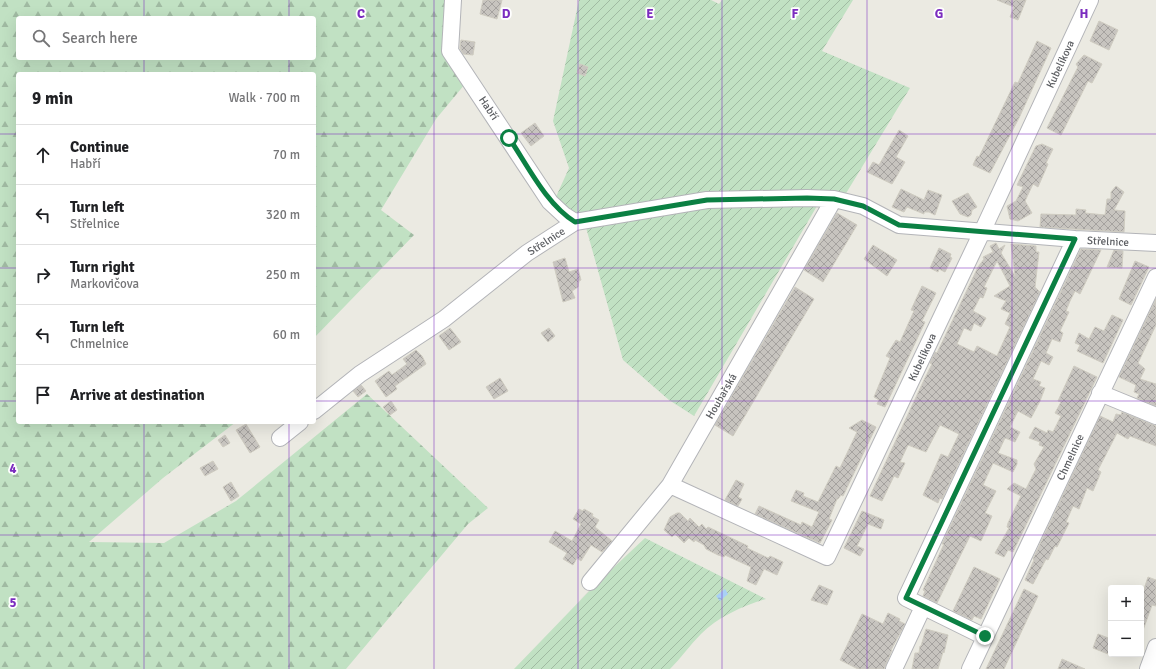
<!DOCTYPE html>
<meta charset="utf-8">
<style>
body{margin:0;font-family:Signika,sans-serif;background:#f2f2f2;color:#202124}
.controls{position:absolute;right:12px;bottom:12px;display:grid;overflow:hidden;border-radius:4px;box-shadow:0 4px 16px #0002}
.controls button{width:36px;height:36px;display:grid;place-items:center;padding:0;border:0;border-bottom:1px solid #e0e0e0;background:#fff;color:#202124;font:20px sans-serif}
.stop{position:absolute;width:12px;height:12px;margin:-9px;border:3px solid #0b8043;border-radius:50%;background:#fff}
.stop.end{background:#0b8043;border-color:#fff;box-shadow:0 1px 4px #0008}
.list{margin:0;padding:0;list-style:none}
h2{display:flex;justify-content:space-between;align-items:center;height:52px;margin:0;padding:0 16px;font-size:17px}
h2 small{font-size:13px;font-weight:400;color:#757577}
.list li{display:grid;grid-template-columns:26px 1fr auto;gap:12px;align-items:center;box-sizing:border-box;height:60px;padding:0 16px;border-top:1px solid #e0e0e0}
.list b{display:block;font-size:15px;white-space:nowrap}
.list p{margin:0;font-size:13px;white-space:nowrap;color:#757577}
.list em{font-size:13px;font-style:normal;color:#757577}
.icon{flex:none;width:22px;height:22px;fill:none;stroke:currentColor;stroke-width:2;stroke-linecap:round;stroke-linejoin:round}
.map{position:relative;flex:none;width:1156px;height:669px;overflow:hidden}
.search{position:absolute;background:#fff;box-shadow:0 4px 16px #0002;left:16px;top:16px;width:300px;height:44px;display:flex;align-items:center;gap:10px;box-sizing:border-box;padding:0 14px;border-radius:4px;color:#757577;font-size:15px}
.panel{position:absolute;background:#fff;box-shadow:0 4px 16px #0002;left:16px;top:72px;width:300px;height:352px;border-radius:4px}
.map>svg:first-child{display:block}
</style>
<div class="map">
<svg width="1156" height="669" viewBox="0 0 1156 669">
<defs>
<pattern id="forest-firs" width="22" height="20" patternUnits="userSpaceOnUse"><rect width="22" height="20" fill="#c1e1c3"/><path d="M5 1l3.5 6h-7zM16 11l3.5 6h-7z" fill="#a0baa2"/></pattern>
<pattern id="garden-furrows" width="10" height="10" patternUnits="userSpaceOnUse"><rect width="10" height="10" fill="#c1e1c3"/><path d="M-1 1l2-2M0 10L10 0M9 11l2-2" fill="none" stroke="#a0baa2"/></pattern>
<pattern id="water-ripples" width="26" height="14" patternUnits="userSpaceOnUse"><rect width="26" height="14" fill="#a9d0f5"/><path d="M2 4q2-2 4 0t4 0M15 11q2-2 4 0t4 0" fill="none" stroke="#8dacca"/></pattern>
<pattern id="building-cross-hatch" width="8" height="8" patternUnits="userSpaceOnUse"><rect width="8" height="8" fill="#c7c4bf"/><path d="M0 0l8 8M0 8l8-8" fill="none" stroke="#a5a29f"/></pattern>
</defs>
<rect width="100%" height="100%" fill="#ebeae2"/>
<path fill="url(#forest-firs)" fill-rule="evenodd" d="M0,0H450V10L465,84L436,119L381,210L414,235L314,338V74H18V422H236L163,478L89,542L164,543L236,501L367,394L488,508L468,524L346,669H0ZM18,18H314V58H18Z"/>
<path fill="url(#garden-furrows)" d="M579,0H711L719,4L722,0H853L822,51L910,88L845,195L824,194L694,416L669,400L623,360L585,224L555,199L569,168L553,121Z
M645,538L766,599C743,606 718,617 701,634C690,645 681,658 670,669H514L596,584Z"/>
<path fill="url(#water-ripples)" d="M725,589L728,594L720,601L716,596Z"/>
<path fill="url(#building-cross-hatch)" stroke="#cfccc1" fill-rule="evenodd" d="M483,0H502L497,19L480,14Z
M997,0H1026L1018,20L1010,17L1014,7Z
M1099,21L1118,30L1109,50L1090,41Z
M461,40L475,42L473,55L463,54L460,48Z
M1037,41L1051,48L1019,118L990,173L973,165L977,156L979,157L1015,82L1018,83Z
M1084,55L1102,64L1092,83L1088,81L1061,135L1047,128L1078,67L1076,64Z
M580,64L588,67L585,76L577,73Z
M535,123L544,136L531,146L521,133Z
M899,130L908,136L896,157L905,162L892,184L867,172L873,162L879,165Z
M1042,144L1053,149L1046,163L1048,164L1038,187L1033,184L1025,201L1032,213L1018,221L1010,219L1007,206L1016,201L1023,187L1017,185L1036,146Z
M1116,186L1124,192L1114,210L1125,211L1124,232L1040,227L1041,214L1076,215V209L1086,210L1085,213L1105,215L1107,199H1111V192Z
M901,189L924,200L928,190L942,195L935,215L929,212H924V214L907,207L904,212L892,207Z
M968,193L977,207L972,210L971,215L968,217L960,214L952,201Z
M837,213L857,225L823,282L804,270Z
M996,243L999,249L1005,245L1001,253L1015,276L1011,244L1036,246V252H1039L1035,287L1040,292L942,499L940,498L938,503L923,495L941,454L948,457L959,434L940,425L926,452L908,445L900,462L905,463L898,478L894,476L882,501L870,496L924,380L932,364L930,363L935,352L937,353L978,267L984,259L983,257L993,252L990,246ZM997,261L1010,286L994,296L1006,301L1001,309L1010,313L1005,324L1010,327L997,356L977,346L974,352L957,344L964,328L971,331L974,323L981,327L986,318L973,311L980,297L983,298L987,288L984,287Z
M873,245L897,260L887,276L864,259Z
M939,248L951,254L950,257L952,258L945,272L939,269L938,272L930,268Z
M1081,249L1101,250L1080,294L1075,291L1070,301L1066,311L1069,312L1060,331L1063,333L1060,342L1052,339L1046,353L1053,357L1049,365L1041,361L1033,379L1041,382L1039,386L1045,388L1040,401L1031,418L1018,411L1010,427L1020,432L1015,442L1005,438L998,453L1017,460V464L1013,472L993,463L983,485L996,491L985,513L992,516L981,541L970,536L937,603L923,596L925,591L923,590L944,544H942Z
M1114,250L1123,251L1122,268L1107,267Z
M565,258L569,272L578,269L581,280L579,281L578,287L572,291L575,298L563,302L553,262Z
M1135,261L1149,267L1131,305L1119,299Z
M922,286L936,293L922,321L925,322L885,407L877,404L879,400L874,397L890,358L886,356L896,340L900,342L914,311L911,310Z
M795,287L814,299L733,436L715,425Z
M1156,299V325L1138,363L1145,369L1140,379L1156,384V406L1137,398L1139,394L1134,392L1136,385L1119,377Z
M1112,315L1123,320L1103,363L1077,351L1080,345L1075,343L1079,333L1089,339L1095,327L1104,331Z
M450,328L461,342L449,350L439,336Z
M549,328L555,336L548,342L541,333Z
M416,350L422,356L426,364L395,386L397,389L386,397L375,381L389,371L392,375L407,364L403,359Z
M1074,366L1097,377L1013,552L1008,550L1004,557L995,553L1009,528L1007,527L1008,523L1021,496L1007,489L1014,483L1026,489L1036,469L1034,464L1044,447L1039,445L1040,442L1029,438L1035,427L1047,433L1048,430L1053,432L1061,416L1055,413L1061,402L1058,401Z
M500,378L508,391L494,399L486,387Z
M361,385L366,391L358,397L353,391Z
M391,401L397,410L390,415L383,407Z
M1122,412L1156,426V446L1130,436L1128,439L1117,433L1098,470L1101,472L1093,491L1087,488L1079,509L1073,506L1066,522L1069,523L1057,547L1055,546L1048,560L1046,559L1033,584L1025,580L1034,560L1033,559L1100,416L1113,422L1116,414L1121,415Z
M862,420L876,427L843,496L841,495L838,499H837L829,519L832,520L820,543L755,514L759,506L801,525L802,522L812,527L819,512L791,501L796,490L804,493L803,496L818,502L836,466L840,468L857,432L849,428Z
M246,424L260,447L250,453L236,430Z
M225,435L230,443L223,447L218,440Z
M213,461L218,469L205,476L200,468Z
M736,480L744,484L738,497L742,499L738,506L725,500Z
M231,482L239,496L231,501L223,487Z
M579,509L583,511L584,509L593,514L592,516L599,520L595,527L612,541L602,552L591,545L581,561L577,558L573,565L563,559L567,553L549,542L555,531L572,541L581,524L573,519Z
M862,511L884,520L881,529L868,524L857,546L864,549L860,556L844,548Z
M677,513H680L688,521L690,518L699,527L702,524L706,529L708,527L748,546L747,548L768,558L770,556L783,562L777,575L764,569L756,585L747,581L751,567L725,555L724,557L718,555L706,549L704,545L695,540L694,542L689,538L684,543L675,534L672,537L664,530L670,517Z
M974,567L1000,579L981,619L974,616L972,620L953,611Z
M1148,577L1156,580V606L1152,605L1142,633L1141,598Z
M819,585L833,591L827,605L811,600Z
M1024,589L1038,596L1004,669H986Z
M888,613L900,619L899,621L905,624L891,650H892L884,669H858L840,660L862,614L883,624Z
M926,629L948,635L944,653L943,652L938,669H912L915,653H919L920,646H921Z
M1098,634L1111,639V645L1108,654L1093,648Z
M1062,659L1085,669H1058Z"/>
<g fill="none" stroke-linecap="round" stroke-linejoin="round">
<g stroke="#b3b4b8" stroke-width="18">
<path id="minor" d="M453,0L450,51L550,202L564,215L575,222
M1100,393L1156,416
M314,411L360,374L444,319L527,253L575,222L707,200L807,198L834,199L863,206L899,225L1075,239L1156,243
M280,438L300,422
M670,485L827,557L982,232L1090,0
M590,582L670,485L834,199
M985,637L906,598L1075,239
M894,669L923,607
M970,669L1156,277
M1148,669L1156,647"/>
</g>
<use href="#minor" stroke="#fff" stroke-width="16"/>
</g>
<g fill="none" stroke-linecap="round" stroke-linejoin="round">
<path stroke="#0b8043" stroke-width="5" d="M509,138C528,166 546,204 575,222L707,200L807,198L834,199L863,206L899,225L1075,239L906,598L985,636"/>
</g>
<path fill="none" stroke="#7b2cbf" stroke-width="1" stroke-opacity="0.55" d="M144,0V18M289,0V18M434,0V669M578,0V669M722,0V669M867,0V669M1012,0V669M144,58V74M289,58V74M0,134H18M314,134H1156M0,268H18M314,268H1156M0,401H18M314,401H1156M144,422V669M289,422V669M0,535H1156"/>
<g text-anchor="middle" stroke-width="3.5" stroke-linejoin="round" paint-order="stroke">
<g font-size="11" fill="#5b5d61" stroke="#fff">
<text transform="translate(1060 64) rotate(-65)" y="4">Kubelíkova</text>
<text transform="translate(489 108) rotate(56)" y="4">Habří</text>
<text transform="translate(546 241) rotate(-33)" y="4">Střelnice</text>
<text transform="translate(1108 241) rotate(3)" y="4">Střelnice</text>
<text transform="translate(922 357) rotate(-65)" y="4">Kubelíkova</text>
<text transform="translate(721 396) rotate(-60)" y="4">Houbařská</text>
<text transform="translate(1070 457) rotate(-65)" y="4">Chmelnice</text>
</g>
</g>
<g font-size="13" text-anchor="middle" font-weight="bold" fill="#7b2cbf" stroke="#fff" stroke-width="3.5" stroke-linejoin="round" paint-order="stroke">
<text x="361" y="18">C</text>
<text x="506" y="18">D</text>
<text x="650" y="18">E</text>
<text x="795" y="18">F</text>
<text x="939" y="18">G</text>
<text x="1084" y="18">H</text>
<text x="13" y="473">4</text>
<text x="13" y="607">5</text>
</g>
</svg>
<div class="controls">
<button>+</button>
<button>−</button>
</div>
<div class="stop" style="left:509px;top:138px"></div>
<div class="stop end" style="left:985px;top:636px"></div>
<div class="search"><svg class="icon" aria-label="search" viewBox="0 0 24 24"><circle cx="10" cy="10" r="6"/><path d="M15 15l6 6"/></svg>Search here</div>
<section class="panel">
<h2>9 min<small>Walk · 700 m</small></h2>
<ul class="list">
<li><svg class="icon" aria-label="ahead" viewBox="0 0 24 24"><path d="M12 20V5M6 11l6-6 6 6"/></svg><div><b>Continue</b><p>Habří</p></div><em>70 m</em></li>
<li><svg class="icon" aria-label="left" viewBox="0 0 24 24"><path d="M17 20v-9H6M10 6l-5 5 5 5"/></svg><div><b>Turn left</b><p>Střelnice</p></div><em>320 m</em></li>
<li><svg class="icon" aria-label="right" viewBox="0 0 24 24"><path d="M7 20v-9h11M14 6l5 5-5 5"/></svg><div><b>Turn right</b><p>Markovičova</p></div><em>250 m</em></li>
<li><svg class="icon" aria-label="left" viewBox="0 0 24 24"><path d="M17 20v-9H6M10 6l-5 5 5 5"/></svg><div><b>Turn left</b><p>Chmelnice</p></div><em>60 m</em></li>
<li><svg class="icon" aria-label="arrive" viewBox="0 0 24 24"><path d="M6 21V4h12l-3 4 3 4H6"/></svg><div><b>Arrive at destination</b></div></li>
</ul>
</section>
</div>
